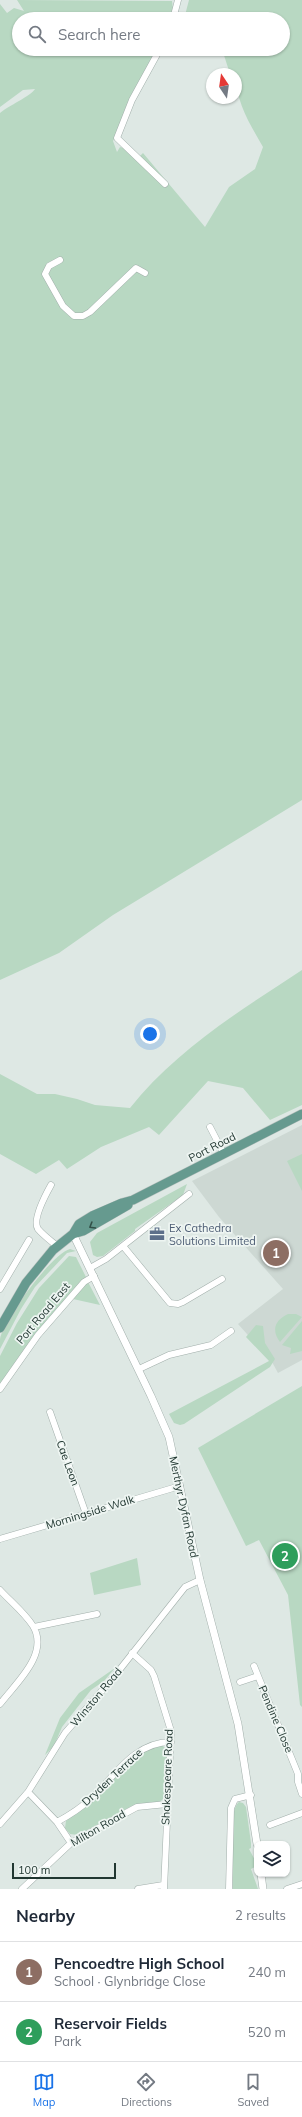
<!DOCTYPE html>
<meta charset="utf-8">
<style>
body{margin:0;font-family:Mulish,sans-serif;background:#f2f2f3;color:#1f2937}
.controls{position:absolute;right:12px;bottom:12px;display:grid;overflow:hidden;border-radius:8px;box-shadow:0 1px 3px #0004}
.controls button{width:36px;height:36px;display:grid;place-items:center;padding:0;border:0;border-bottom:1px solid #e0e1e3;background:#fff;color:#1f2937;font:20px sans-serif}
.compass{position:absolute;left:206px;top:68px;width:36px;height:36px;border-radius:50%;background:#fff;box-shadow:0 1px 3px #0004;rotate:347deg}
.scale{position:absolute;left:12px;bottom:10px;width:104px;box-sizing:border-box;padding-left:4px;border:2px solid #213731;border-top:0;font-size:11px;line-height:14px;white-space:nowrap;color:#213731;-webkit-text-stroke:3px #eef5f2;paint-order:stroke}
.you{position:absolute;left:150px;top:1034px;width:14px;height:14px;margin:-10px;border:3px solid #fff;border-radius:50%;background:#1a73e8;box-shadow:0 0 0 6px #1a73e833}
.badge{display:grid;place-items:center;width:26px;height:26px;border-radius:50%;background:#1a73e8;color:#fff;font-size:13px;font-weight:700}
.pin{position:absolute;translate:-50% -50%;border:2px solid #fff;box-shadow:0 1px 4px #0006}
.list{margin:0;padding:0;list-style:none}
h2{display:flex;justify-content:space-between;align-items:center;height:52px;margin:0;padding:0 16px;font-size:17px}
h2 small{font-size:13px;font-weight:400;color:#747a83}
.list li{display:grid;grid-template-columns:26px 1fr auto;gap:12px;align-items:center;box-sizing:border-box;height:60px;padding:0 16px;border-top:1px solid #e0e1e3}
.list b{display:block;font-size:15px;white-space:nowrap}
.list p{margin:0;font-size:13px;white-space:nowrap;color:#747a83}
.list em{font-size:13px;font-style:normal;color:#747a83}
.icon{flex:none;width:22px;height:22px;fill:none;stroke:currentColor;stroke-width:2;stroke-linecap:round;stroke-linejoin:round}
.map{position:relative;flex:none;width:302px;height:1889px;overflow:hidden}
.search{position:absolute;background:#fff;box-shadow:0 1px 3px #0004;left:12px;right:12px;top:12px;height:44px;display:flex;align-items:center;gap:10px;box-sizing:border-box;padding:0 14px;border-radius:22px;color:#747a83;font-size:15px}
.sheet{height:172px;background:#fff}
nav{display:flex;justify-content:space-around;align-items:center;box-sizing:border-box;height:56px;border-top:1px solid #e0e1e3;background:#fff;font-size:11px;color:#747a83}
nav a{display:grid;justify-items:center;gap:2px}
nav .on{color:#1a73e8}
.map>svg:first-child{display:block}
</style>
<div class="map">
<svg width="302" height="1889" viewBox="0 0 302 1889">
<rect width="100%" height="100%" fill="#dee8e4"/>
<path fill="#cdd8d3" d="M302,1125V1360L278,1373L272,1362L238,1324L283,1289L219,1217L192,1181Z"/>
<path fill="#b8d8c2" d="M17,0L172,1L173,9L169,19H19V49H157L113,141L117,152L120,147L131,150L139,157L143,153L205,227L229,187L255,169L263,147C249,122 236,103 236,74H230L222,49H283V19H184L189,0H302V800L113,915L59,953L0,980V113C8,106 31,96 35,89L23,90L0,107V4L7,13L14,8L24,11Z
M302,970V1105L270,1120L243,1088L208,1081L159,1135L149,1127L101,1147L67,1169L59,1160L36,1174L0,1154V1074L37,1094H55L77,1099L95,1105L130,1108C176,1050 241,1010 302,970Z
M302,1154V1191L287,1161Z
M187,1184L183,1195L135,1229V1231L103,1256L97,1257L93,1255L90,1242L97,1233Z
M70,1249L76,1251L67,1253L35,1287L21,1309L0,1349C0,1346 0,1342 0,1339C3,1321 52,1253 70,1249Z
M69,1256L76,1257L86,1277L18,1358L0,1384V1356L17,1323L39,1288Z
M88,1282L100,1305L73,1299Z
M288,1314H296L302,1317L280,1342C271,1330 275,1320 288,1314Z
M302,1321V1351L290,1354L291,1348L282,1345Z
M256,1325L263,1326L265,1343L275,1359L270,1367L184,1424L180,1425L174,1423L169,1414L269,1361L246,1337Z
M302,1386V1707L300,1705L288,1595L259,1540L246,1546L198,1448Z
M137,1558L141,1585L94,1595L90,1573Z
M115,1668L104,1681L91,1690L62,1727L54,1746L45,1755L60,1718L79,1693Z
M155,1746H163L168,1751L165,1797L160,1802L132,1806L78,1835L70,1834L65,1828L66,1821L141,1752Z
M239,1802L243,1803L246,1807L251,1843V1848L249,1849L256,1862L255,1867L251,1869L258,1889H233C232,1873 227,1811 239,1802Z"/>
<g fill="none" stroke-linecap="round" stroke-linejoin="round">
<g stroke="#a2afab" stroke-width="7">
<path id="minor" d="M173,19L178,0
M160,49L132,100L117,138L165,184
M60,260L49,266L45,274L63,306L74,316H83L90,312L136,268L145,273
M210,1127L224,1154
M51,1185C46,1194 32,1220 38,1229C43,1235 51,1241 57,1246
M123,1246L170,1303L178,1304L183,1302L222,1279
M90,1268L106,1259L189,1194
M0,1289L29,1240
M139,1369L169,1355L211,1345L231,1331
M0,1389L38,1335L84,1282L94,1276
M50,1412L86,1514
M0,1539L180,1486
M0,1590C10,1601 25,1613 33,1626C50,1654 15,1684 0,1704
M34,1627L97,1614
M132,1653L151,1670L154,1676L171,1731L164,1889
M254,1666L298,1774V1782L302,1794
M240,1682L258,1676
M28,1792L57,1822L71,1843
M57,1822C70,1815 82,1807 93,1797C116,1774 135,1742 171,1742
M0,1824L28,1792L65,1733L113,1678L185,1587L200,1580
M270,1825L302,1813
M22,1889L71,1843L137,1807L167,1804
M138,1889L163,1885
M229,1889L231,1808L235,1799L251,1795
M287,1889L302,1884"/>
</g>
<g stroke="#a2afab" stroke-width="8">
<path id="tertiary" d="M73,1234L151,1396L169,1437L200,1580L238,1724L257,1844
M261,1874L263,1889"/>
</g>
<g stroke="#bcc3c1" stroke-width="10">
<path id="primary" d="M73,1234L83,1231L128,1205
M0,1328L26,1283L53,1250L73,1234L79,1224L92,1216L122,1203L133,1200L302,1114"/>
</g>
<use href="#minor" stroke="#fff" stroke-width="6"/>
<use href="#tertiary" stroke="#fff" stroke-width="7"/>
<use href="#primary" stroke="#669a8f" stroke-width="9"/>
</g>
<defs><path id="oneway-chevron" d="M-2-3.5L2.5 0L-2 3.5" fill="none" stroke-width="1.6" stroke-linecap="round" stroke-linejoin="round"/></defs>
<use stroke="#325048" href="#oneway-chevron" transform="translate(92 1226) rotate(149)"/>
<defs>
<g id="office-bare" transform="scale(1.2)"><path d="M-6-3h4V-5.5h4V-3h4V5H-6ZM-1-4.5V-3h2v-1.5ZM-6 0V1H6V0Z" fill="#5c6f8a" stroke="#eef5f2" stroke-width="2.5" paint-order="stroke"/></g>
</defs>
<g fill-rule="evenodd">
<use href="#office-bare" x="157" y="1234"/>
</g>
<g text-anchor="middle" stroke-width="3.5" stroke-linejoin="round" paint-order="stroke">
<g font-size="11" fill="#213731" stroke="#eef5f2">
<text transform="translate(212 1147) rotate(-27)" y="4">Port Road</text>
<text transform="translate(43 1313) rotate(-50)" y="4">Port Road East</text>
<text transform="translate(68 1463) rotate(70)" y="4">Cae Leon</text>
<text transform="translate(184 1507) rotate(78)" y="4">Merthyr Dyfan Road</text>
<text transform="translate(90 1512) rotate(-17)" y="4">Morningside Walk</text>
<text transform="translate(96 1697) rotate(-50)" y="4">Winston Road</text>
<text transform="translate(276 1719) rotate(67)" y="4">Pendine Close</text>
<text transform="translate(112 1777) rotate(-43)" y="4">Dryden Terrace</text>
<text transform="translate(167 1777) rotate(-88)" y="4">Shakespeare Road</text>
<text transform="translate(98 1828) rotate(-30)" y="4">Milton Road</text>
</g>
<g font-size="11" fill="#4e5e75" stroke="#eef5f2" text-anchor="start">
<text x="169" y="1232">Ex Cathedra<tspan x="169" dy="13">Solutions Limited</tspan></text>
</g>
</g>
</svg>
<div class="controls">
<button><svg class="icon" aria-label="layers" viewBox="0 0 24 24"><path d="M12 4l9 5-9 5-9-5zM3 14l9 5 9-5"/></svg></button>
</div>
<svg class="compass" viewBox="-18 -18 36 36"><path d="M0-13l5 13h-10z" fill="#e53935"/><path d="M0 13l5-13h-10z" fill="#747a83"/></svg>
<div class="scale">100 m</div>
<div class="you"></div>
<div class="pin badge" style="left:276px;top:1253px;background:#8d6e63">1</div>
<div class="pin badge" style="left:285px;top:1556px;background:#2e9e5b">2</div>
<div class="search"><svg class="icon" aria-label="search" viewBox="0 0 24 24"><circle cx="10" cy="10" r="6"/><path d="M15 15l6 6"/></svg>Search here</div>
</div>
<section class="sheet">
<h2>Nearby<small>2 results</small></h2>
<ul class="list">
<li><span class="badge" style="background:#8d6e63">1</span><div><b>Pencoedtre High School</b><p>School · Glynbridge Close</p></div><em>240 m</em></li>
<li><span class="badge" style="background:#2e9e5b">2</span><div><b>Reservoir Fields</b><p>Park</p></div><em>520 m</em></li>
</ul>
</section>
<nav>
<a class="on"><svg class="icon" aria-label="map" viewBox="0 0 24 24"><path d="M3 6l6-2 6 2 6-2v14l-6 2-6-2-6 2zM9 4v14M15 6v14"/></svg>Map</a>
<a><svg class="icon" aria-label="directions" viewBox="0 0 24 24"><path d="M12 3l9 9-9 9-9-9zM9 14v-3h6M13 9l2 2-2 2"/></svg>Directions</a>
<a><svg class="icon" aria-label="saved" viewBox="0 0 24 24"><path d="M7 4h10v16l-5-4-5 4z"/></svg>Saved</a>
</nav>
